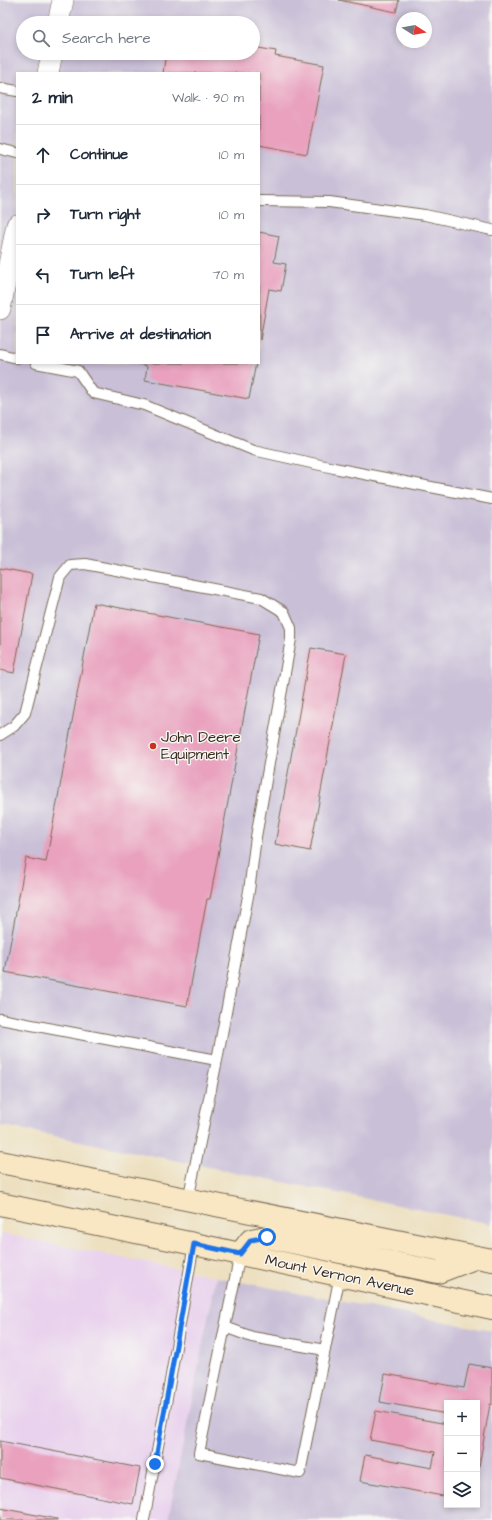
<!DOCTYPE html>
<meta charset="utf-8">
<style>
body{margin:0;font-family:"Architects Daughter",sans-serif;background:#f6f6f7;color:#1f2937}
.controls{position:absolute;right:12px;bottom:12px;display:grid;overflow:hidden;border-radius:0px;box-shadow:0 2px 6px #0003}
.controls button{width:36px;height:36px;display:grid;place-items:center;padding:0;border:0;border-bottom:1px solid #e0e1e3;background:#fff;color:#1f2937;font:20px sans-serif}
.compass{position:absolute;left:396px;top:12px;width:36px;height:36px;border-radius:50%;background:#fff;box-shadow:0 2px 6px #0003;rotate:101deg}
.stop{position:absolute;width:12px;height:12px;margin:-9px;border:3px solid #1a73e8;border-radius:50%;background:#fff}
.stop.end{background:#1a73e8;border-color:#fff;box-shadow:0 1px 4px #0008}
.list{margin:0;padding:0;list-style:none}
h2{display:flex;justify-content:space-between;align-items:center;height:52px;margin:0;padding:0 16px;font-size:17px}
h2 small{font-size:13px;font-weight:400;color:#747a83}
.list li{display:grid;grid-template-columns:26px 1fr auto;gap:12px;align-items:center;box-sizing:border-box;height:60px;padding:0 16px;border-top:1px solid #e0e1e3}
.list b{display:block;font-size:15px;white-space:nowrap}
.list em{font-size:13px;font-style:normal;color:#747a83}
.icon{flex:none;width:22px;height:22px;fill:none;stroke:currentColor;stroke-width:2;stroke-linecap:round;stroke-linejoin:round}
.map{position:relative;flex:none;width:492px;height:1520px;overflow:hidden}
.search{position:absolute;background:#fff;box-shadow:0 2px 6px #0003;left:16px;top:16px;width:244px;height:44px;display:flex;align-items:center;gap:10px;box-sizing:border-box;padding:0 14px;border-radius:22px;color:#747a83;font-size:15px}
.panel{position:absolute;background:#fff;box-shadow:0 2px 6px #0003;left:16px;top:72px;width:244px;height:292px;border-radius:0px}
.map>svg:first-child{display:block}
</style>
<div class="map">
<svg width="492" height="1520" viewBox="0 0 492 1520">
<rect width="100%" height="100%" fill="#f6f6f2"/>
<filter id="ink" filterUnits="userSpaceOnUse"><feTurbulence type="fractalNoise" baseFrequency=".025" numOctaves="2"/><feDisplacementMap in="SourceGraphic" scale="8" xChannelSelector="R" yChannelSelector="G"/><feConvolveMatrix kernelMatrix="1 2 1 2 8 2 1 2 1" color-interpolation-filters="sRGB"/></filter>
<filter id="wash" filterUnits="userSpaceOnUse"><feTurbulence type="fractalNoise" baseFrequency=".012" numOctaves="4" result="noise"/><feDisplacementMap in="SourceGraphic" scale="16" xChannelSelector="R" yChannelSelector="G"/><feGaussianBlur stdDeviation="0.9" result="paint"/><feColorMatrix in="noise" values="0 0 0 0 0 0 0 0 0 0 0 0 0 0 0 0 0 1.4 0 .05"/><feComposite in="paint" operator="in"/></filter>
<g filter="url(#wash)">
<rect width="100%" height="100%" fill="#ede0c0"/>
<path fill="#e9d2ed" d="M0,1233L216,1277L168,1520H0Z"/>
<path fill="#c9bfd7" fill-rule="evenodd" d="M0,0H492V1224L0,1125ZM402,18H426V42H402ZM23,23H253V53H23ZM17,73H259V363H17Z
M216,1277L492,1331V1520H168ZM447,1403H477V1505H447Z"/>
<g id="blocks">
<path fill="#e9a1be" d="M339,0H399L396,12Z
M253,47L276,51L275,56L324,65L307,154L259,145V73H163L166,53H253Z
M259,232L279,236L274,262L286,264L281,291L269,289L260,340Z
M135,363H256L249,399L145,380L147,366Z
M0,568L32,574L14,673L0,670Z
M94,603L259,634L210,899H207L187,1006L5,972L26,858L46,862Z
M311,648L346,654L310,851L275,844Z
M469,1364L492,1368V1405L490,1404L478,1472L477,1403H447V1414L380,1402L385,1374L464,1388Z
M376,1411L447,1424V1476L443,1496L360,1481L365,1455L432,1468L435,1452L370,1440Z
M0,1441L140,1468L133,1504L0,1478Z
M0,1508L57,1519V1520H0Z"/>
</g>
</g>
<g filter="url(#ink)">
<use href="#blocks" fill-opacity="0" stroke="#796a57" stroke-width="1"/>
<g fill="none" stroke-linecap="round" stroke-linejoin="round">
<g stroke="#796a57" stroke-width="12">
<path id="lane" d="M0,88L17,91
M0,149L17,153
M259,201L329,202L425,215L492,230
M0,354L17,358
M36,363L78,371L93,393L144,405L253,450L334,468L492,499
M0,735L14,726L25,713L60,577L70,565L85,564L261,598L284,612L291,628V639L256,837L249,891L217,1060L188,1200
M0,1019L217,1060
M240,1254L199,1453L300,1473L340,1275
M225,1327L252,1337L325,1350
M144,1520L166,1404L194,1244"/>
</g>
<g stroke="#796a57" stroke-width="22">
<path id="street" d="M58,23L63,0
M48,73L52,53
M0,309L17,225"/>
</g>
<g stroke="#796a57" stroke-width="24">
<path id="secondary" d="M0,1162L492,1260
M0,1204L194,1244L492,1308
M240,1254L251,1240L267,1237L438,1272L477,1257"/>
</g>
<use href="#lane" stroke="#fff" stroke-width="10"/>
<use href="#street" stroke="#fff" stroke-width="21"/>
<use href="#secondary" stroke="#f9e7c3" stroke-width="22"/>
</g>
</g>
<g fill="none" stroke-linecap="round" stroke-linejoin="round" filter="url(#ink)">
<path stroke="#1a73e8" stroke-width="5" d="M155,1464L194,1244L240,1254L251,1240L267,1237"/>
</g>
<circle fill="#c8321e" stroke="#f6f6f2" stroke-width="1.5" cx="153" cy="746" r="4"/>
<g text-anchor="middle" stroke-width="3" stroke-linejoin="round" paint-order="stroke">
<g font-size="15" fill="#3b2a1e" stroke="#f6f6f2" text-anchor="start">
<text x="161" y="742">John Deere<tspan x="161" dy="17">Equipment</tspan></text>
</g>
<g font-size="15" fill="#3b2a1e" stroke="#f6f6f2">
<text transform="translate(340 1275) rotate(12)" y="5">Mount Vernon Avenue</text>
</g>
</g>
</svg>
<div class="controls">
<button>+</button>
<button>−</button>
<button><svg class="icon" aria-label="layers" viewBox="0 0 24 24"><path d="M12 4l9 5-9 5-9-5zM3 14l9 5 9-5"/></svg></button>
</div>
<svg class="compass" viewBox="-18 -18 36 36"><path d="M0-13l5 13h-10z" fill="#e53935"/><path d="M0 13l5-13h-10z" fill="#747a83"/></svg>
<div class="stop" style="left:267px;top:1237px"></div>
<div class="stop end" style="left:155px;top:1464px"></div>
<div class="search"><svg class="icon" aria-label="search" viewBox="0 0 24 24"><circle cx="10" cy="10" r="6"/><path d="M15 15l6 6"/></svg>Search here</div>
<section class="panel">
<h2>2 min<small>Walk · 90 m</small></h2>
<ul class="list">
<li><svg class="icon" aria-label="ahead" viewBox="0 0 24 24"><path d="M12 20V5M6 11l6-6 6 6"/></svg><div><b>Continue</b></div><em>10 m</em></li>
<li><svg class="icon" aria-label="right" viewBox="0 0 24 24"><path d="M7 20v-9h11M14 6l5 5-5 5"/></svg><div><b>Turn right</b></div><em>10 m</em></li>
<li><svg class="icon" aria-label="left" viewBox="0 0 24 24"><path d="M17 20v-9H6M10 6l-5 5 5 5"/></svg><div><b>Turn left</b></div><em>70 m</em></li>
<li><svg class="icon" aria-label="arrive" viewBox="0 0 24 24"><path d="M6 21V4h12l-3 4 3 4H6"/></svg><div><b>Arrive at destination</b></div></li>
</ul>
</section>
</div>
